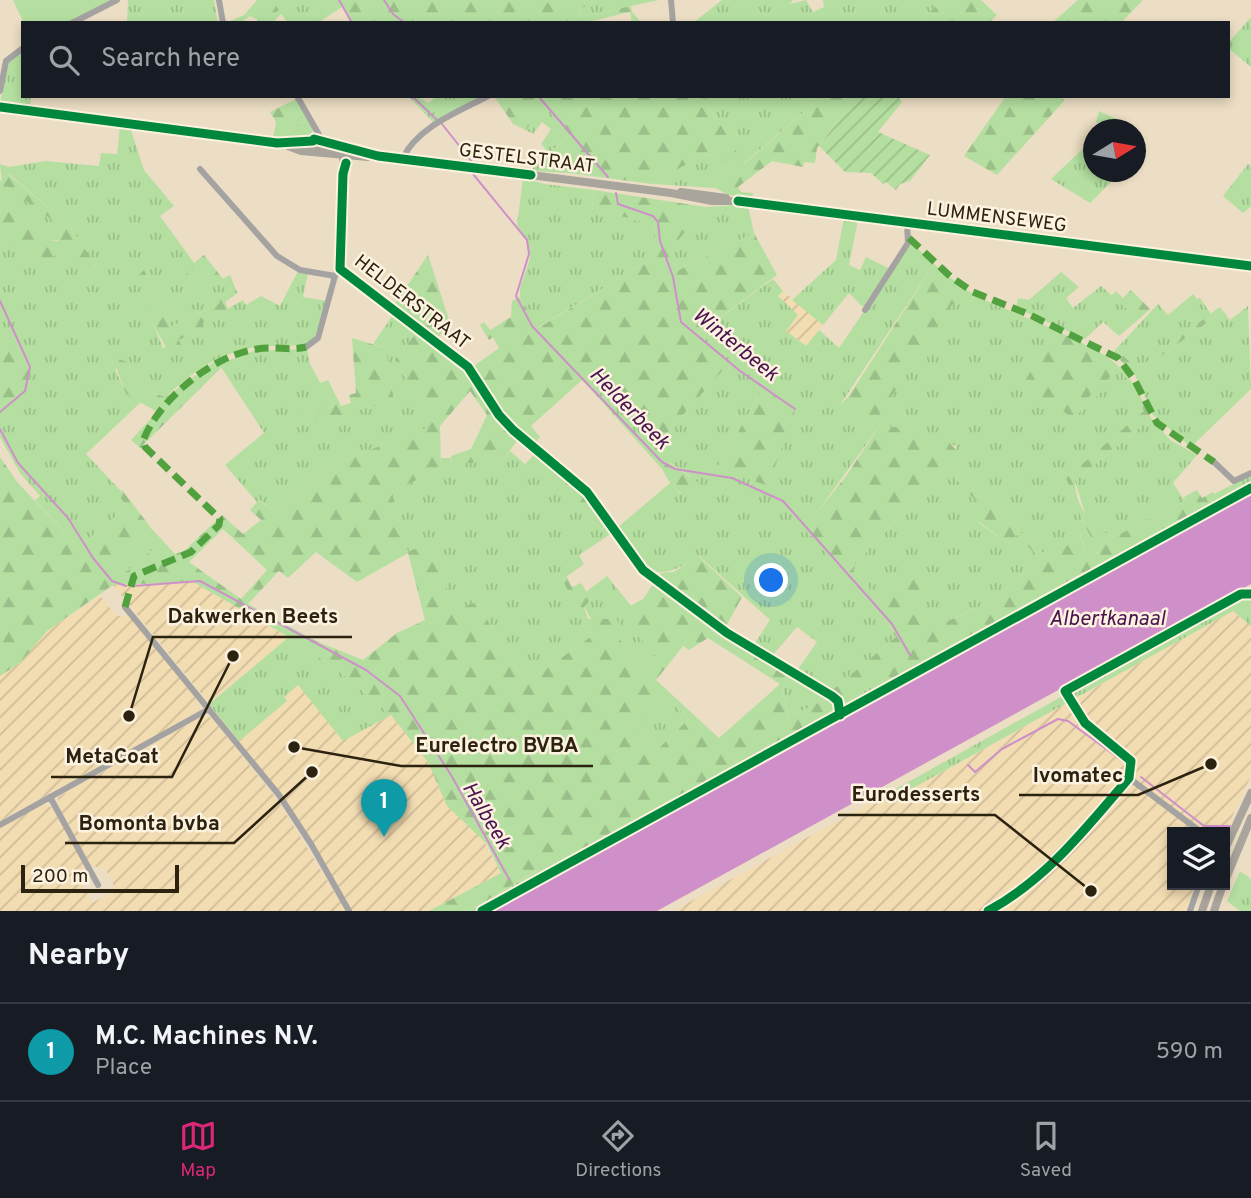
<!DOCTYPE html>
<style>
body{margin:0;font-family:Overpass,sans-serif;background:#20242c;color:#f1f3f6}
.controls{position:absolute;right:21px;bottom:21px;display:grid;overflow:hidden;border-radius:0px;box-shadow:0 4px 10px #0003}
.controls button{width:63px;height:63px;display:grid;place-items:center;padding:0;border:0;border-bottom:2px solid #363941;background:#171b24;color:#f1f3f6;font:35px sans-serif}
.compass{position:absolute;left:1083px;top:119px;width:63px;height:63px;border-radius:50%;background:#171b24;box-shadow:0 4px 10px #0003;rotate:79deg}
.scale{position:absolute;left:21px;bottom:18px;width:158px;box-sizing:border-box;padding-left:7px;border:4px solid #2b220f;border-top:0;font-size:19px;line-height:24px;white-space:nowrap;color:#2b220f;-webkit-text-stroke:5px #fdf2df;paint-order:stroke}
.you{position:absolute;left:772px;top:581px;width:24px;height:24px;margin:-18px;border:5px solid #fff;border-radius:50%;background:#1a73e8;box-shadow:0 0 0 10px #1a73e833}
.badge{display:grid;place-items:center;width:46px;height:46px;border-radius:50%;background:#db2777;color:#fff;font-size:23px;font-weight:700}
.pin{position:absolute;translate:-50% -58px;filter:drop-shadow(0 2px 4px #0008)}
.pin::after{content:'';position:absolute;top:37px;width:24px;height:21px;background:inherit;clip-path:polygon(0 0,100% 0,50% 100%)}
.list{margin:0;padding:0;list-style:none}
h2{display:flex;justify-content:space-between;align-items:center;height:91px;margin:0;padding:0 28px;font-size:30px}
h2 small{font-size:23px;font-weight:400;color:#9ea1a6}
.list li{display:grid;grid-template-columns:46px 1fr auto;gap:21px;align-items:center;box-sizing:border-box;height:98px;padding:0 28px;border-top:2px solid #363941}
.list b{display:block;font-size:26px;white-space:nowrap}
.list p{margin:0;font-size:23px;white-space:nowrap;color:#9ea1a6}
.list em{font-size:23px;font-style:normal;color:#9ea1a6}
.icon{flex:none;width:38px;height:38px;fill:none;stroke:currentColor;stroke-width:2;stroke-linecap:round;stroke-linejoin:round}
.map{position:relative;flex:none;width:1251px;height:911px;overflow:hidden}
.search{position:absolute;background:#171b24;box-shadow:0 4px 10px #0003;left:21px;right:21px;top:21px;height:77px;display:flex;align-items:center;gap:18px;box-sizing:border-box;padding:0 24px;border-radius:0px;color:#9ea1a6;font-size:26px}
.sheet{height:189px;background:#171b24}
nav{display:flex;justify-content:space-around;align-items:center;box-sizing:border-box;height:98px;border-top:2px solid #363941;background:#171b24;font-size:19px;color:#9ea1a6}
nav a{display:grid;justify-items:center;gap:4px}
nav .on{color:#db2777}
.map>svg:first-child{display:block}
</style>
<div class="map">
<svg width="1251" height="911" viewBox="0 0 1251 911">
<defs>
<pattern id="industrial-furrows" width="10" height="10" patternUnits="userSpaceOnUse" patternTransform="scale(1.75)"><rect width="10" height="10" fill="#f2dcb2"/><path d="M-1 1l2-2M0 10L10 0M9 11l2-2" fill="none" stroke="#d0bc98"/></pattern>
<pattern id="grass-tufts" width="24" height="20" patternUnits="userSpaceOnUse" patternTransform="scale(1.75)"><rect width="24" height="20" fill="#b4dfa0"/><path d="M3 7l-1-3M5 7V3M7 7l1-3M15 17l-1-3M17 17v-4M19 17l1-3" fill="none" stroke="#9bbf89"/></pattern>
<pattern id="forest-firs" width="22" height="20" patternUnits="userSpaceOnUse" patternTransform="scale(1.75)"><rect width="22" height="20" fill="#b4dfa0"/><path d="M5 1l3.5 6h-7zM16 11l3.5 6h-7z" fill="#9bbf89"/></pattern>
<pattern id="garden-furrows" width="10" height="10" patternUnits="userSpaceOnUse" patternTransform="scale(1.75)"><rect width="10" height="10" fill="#b4dfa0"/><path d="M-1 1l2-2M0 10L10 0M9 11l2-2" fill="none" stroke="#9bbf89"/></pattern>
</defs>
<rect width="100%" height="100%" fill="#ecdec4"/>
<path fill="url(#industrial-furrows)" d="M783,291L823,325L806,346L786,331V304L777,295Z
M193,582L289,637L209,703L113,585Z
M100,596L117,616H131L200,703V709L193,715L0,821V676L20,663L47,631Z
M1233,611L1251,626V776L1225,832H1172V885H1195L1186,911H673L883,796L887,803Z
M298,685L343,740L391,715L428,762L447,806L480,834L501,873L429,911H352L297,817L239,741L287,701L284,697Z
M203,716L212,718L279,802L346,911H0V828L42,804L53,808L85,867L82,883L92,903L116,890L106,870L90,865L58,805V797Z"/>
<path fill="url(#grass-tufts)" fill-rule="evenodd" d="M128,0H214L218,23H127Z
M272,0H339L305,23H288L281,14L273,23H263L278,10Z
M584,0H659L580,17L578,9L585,7Z
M722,0H793L790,4L806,0L813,12L824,7L823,0H943L918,23H693Z
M1251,17V67L1228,48V43Z
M23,50V96H31L30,107L0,103L8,62Z
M408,96H416L429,103L436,96H483L434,123Z
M699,96H823L743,164L717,119Z
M543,104L570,135L549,153L541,144L551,129L542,122L533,134L526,130Z
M308,119L313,128L311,140L287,139L290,130Z
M120,127L131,130L144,170L174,206L160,216L197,267L186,284L205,275L211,285L230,275L236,290L219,298L220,303L170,327L158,294L144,270L154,326L163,348L204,327L203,323L243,300L246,305L261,296L280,306L298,271L308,273L303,297L328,301L313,341C295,349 278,344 259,347C222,351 193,371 166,397L146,391L127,362L115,369L126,394L141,402L86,454L121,491L118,494L127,507L79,547L35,500L40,496L20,473L0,437V407L30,386L29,369L13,333L0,342V242L37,264H46L70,241L89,270L96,266L67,223L9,174V167L45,161L99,166L101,153L117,154Z
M1093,139L1094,172H1121L1090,203L1051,179Z
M567,148L571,158L569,173L530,171L545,157L550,162Z
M706,153L721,160L729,171L716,181L715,188L652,184Z
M1248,164L1251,166V207L1243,213L1223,196Z
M523,178L544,184L594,190L592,208L656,226L653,254L645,263L537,328L520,297V288L530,259L528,242L517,225Z
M0,180L56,223L61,235L58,240L49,241L0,204Z
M736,205L748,206L754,233L679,270L669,250L706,207Z
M844,218L858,220L849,265L860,270L866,257L890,269L863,307L849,293L823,325L792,300L836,260Z
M911,242L934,264L840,405L963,288L980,298L1055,330L1023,386L1075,419L1091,394L1098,396L1116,366L1130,382L1145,411L1066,478L1083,522L1099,551L1088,559L1080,534L1052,561L958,475L956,479L987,512L979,523L1009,544L1017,534L1040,559L990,603L946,621L921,601L882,602L851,568L944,468L956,461V446L881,424L805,529L877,610L896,637L830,692L796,672L817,642L797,627L771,657L753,646L770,620L699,556C650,588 646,569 617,528L670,483L680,494L690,476L669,462L662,469L595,394L612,383L664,436L723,369L731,365L695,336L773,279L783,291L778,296L798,315L786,331L806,346L819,330L839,348ZM760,394L734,473L717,468Z
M1061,272L1079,287L1066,298L1073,308L1101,286L1139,319L1119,336L1103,322L1085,339L1016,308L1018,298L1029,300Z
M1193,294L1197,299L1200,298L1211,314L1143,365L1132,364L1116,349L1158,304L1168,315Z
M1248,306L1251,389L1191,447L1153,415L1135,375L1216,316L1213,312L1220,307L1230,320Z
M395,312L418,331L395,359L430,427L331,465L274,512L260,500L257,502L225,465L264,433L219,364L254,351L307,349L310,364L333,406L302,415L394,400L385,348L373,344Z
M1151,418L1170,440L1197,455L1173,483L1185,501L1114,537L1096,529L1086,517L1075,481Z
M510,451L525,464L536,453L569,479L565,483L593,522L602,529L606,525L612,533L579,555L584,564L562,580L593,635L526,683L476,602L452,612L436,540L408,553L392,492L441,468V458H451V462L502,461Z
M1251,475V486L1219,503L1214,494Z
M152,529L163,541L115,581L104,565Z
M607,576L640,617L630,627L656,655L644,667L615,634L612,619L592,621L584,606L591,599L586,592Z
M1251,591V626L1233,611L886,803L883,796Z
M289,637L335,668L391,715L343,741L298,685L284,697L287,701L239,741L209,704Z
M791,676L828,698L788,718L782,686Z
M888,677L892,683L847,708L842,704Z
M667,698L689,719L658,749L633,723L638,717L643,720Z
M538,870L545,874L479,911H469Z
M1240,871L1251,879V911H1240L1227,901Z"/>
<path fill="url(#forest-firs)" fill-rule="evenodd" d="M257,0H272L279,10L263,23L250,16L241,23H226L244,15Z
M339,0H584L585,7L578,9L580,17L631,6L632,12L642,23H632L630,12L584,23H350L349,15L342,7L318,23H305Z
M943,0H981L997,15L989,23H918Z
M1078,0H1143L1121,23H1052Z
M494,96H699L717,119L744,164L823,96H857L817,148L815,163L804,162L803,167L772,161L738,187L741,192L753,193L752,199L729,195L715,188L716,181L729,171L721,160L706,153L652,184L569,173L571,158L567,149L549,163L545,157L570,135L544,105L526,130L513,124Z
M1006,96H1057L1065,100L997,175L964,156Z
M296,99L308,119L290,130L287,139L273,138L276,122L270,112Z
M1099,111L1136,128L1137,137L1136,130L1112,129L1096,122Z
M0,164L9,167V175L66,222L96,265L89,271L70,242L46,264H37L0,242V204L49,241H58L61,235L56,223L2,183Z
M594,190L706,207L670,250L679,270L754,233L777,275L696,335L731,365L726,371L723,370L664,436L612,383L595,394L582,380L531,426L540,437L534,444L500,411L471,368L499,348L493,337L489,340L480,325L484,322L490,330L511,317L512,301L520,297L538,328L645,263L653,254L656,226L592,208Z
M204,255L223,279L211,285L205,275L186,284L182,277L197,267L194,263Z
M428,255L450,323L436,340L394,305Z
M934,264L963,288L875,422L840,405L847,399Z
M144,270L158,294L170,327L220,303L218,298L236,290L238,293L225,302L228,309L203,323L204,327L179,340L182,348L175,353H169L154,326L149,299L136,278Z
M1131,290L1150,309L1139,319L1111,296L1116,291L1123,298Z
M1213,312L1216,316L1135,375L1113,353L1116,349L1132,364L1143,365Z
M1055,330C1110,357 1125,359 1151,418L1075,481C1075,505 1091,530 1114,537L1185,501L1184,497L1197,490L1202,498L1213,492L1219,503L892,683L888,677L842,704L830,692L896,637L877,610L804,529L846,476L881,424L947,440L958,452L956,461L944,468L851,568L882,602L923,569L937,585L921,601L947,621L990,603L1040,559L1017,535L1009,544L979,522L986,512L956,479L958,475L1052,561L1079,533L1088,558L1099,552L1083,522L1066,478L1144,411L1130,382L1116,366L1098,397L1091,394L1075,419L1022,386Z
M418,331L457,364L476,385L494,417L519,438L502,461L452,464L451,456L471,449L487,415L470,391L440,426L441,468L392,492L408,552L436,540L452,611L476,602L526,683L593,635L562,580L567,577L572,587L581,583L591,599L584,607L588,619H617L620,627L616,635L644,667L656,655L629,627L639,617L630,606L643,599L661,573L674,572L698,556L742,597L722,634L791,676L782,686L788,718L828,698L840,710L545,874L537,870L469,911H429L501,873L487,844L447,806L428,762L391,715L335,668L289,637L193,582L113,585L47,631L20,663L0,676V457L18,483L79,547L127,507L118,494L122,490L152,529L105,565L116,580L163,541L175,554L184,551L222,515L243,534L261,520L250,510L259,500L274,512L331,465L429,427L395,359ZM223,529L267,570L241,599L189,562ZM316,552L357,582L408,553L425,620L397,633L363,660L316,641L248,604L279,571L288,578ZM708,638L780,684L719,738L656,680L683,646L689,650ZM667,698L689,719L658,749L633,723L638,717L643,721Z
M13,333L29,369L30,386L0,407V342Z
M352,338L385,348L394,400L306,426L302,415L333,406L320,383L328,380L341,406L351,403L349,395L356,393Z
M226,353L228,360L220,364L222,367L140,448L131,440L157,412L126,394L114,362L118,359L127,362L146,391L166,397Z
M760,383L795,411L768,486L717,468L760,394L755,390Z
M668,462L699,483L693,497C676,494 669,483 662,469Z
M569,479L606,525L602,529L593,522L565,483Z"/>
<path fill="url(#garden-furrows)" d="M857,96H898L902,102L878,132L930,155L910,181L900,184L896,190L886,182L883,184L871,173L845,172L819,146Z"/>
<path fill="#b4dfa0" d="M13,0H111L67,23H24Z"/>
<path fill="#cf90ca" d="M1251,494V584L1209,607L657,911H493Z"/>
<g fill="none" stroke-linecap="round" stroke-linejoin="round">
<path stroke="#cf90ca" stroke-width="2" d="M339,0L352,23
M384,0L393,14L405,23
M412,96L437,120
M538,96L608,177
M442,124L472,162
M473,174L527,240L529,254L516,296L532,326L662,462L675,469L732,478L783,501L892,624L910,655
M616,193L618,204L653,216L658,222L660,241L673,277L681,322L740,371L795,409
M0,301L30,367L25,391L0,412
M0,429L18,463L68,518L93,558L112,581L126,586
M133,586L200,581L366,670L400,696L451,775L509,879
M968,765L975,772L1002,749L1058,719L1068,721L1128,765
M1141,777L1204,826H1230"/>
<path stroke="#a5a3a1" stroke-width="6" d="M219,0L223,23
M671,0L673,23
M72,23L117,0
M0,91L6,61L23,48
M297,96L322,140L323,152
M403,158C417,127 460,111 488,96
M200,169L277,256L300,270L335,276
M340,269L468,367L499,415L513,430L587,492L643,570L727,633L788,671
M865,310L908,243L907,222
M306,347L318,338L335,276L340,269L344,190L342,154
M1214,462L1234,481L1251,473
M125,607L279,795L311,844L349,911
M50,797L98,885
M0,825L209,709
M988,911C1047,879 1086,828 1129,778L1201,832
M1190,911L1199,885"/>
<path stroke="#a9a49c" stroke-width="8" d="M0,107L671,193L712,201H738L1251,266
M288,146L301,151L368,157
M681,192L726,198
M1225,849L1251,793
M1225,881L1251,818
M1202,911L1211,885
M1214,911L1223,885"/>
<path stroke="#51a23f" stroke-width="7" stroke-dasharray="14 7" stroke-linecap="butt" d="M909,238L951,277L973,292L1028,314L1118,358L1134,379L1157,423L1214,462
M125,607L134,576L191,552L219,525L220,519L145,447L143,441C159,399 213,355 257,349C274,346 290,351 306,347"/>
<g stroke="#fdf2df" stroke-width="13">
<path id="cycleway" d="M0,107L277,143L313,141
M314,139L378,156L531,175
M346,163L343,174L340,269L468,367L499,415L513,430L587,492L643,570L727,633L832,696L838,701L840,715
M738,201L1251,266
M482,911L1251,488
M988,911C1047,879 1086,828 1129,778L1131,761L1085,723L1065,691L1241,594H1251"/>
</g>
<use href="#cycleway" stroke="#00873e" stroke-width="9"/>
</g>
<g text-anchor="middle" stroke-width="5" stroke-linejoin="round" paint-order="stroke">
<g font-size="19" fill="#2b220f" stroke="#fdf2df">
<text transform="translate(527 157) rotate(7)" y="7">GESTELSTRAAT</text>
<text transform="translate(997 216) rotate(7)" y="7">LUMMENSEWEG</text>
<text transform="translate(413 301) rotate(38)" y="7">HELDERSTRAAT</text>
</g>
<g font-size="21" font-style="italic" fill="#48134f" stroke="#fdf2df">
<text transform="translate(736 344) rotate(39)" y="7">Winterbeek</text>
<text transform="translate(630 408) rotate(46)" y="7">Helderbeek</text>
<text x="1107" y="625">Albertkanaal</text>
<text transform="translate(487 815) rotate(59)" y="7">Halbeek</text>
</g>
</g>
<path fill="none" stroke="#2b220f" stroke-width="2.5" d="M129 716L153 637H352M294 747L401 766H593M233 656L172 777H51M1211 764L1138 795H1019M1091 891L995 815H838M312 772L234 843H65"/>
<g fill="#2b220f" stroke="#fdf2df" stroke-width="2.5">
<circle cx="129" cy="716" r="7"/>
<circle cx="294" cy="747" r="7"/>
<circle cx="233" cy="656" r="7"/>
<circle cx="1211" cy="764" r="7"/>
<circle cx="1091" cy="891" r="7"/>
<circle cx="312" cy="772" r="7"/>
</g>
<g font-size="21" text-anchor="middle" font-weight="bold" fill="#2b220f" stroke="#fdf2df" stroke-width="5" stroke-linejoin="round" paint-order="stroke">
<text x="253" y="623">Dakwerken Beets</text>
<text x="497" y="752">Eurelectro BVBA</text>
<text x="112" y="763">MetaCoat</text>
<text x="1078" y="782">Ivomatec</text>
<text x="916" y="801">Eurodesserts</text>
<text x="149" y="830">Bomonta bvba</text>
</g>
</svg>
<div class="controls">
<button><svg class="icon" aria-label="layers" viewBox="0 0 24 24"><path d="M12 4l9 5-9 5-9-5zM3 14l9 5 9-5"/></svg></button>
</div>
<svg class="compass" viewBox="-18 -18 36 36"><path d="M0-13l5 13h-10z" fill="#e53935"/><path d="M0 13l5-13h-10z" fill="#9ea1a6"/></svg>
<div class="scale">200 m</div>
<div class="you"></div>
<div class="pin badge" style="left:384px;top:837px;background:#0f9aa8">1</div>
<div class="search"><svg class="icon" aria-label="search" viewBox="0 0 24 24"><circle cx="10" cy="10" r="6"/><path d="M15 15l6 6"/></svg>Search here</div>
</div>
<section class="sheet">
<h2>Nearby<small></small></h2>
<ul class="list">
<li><span class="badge" style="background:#0f9aa8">1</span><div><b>M.C. Machines N.V.</b><p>Place</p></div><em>590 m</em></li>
</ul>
</section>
<nav>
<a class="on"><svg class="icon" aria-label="map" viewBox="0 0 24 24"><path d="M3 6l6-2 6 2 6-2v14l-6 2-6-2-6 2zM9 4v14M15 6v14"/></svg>Map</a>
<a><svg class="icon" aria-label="directions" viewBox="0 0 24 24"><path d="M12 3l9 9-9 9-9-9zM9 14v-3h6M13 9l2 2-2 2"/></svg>Directions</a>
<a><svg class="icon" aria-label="saved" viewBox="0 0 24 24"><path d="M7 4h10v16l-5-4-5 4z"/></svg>Saved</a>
</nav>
